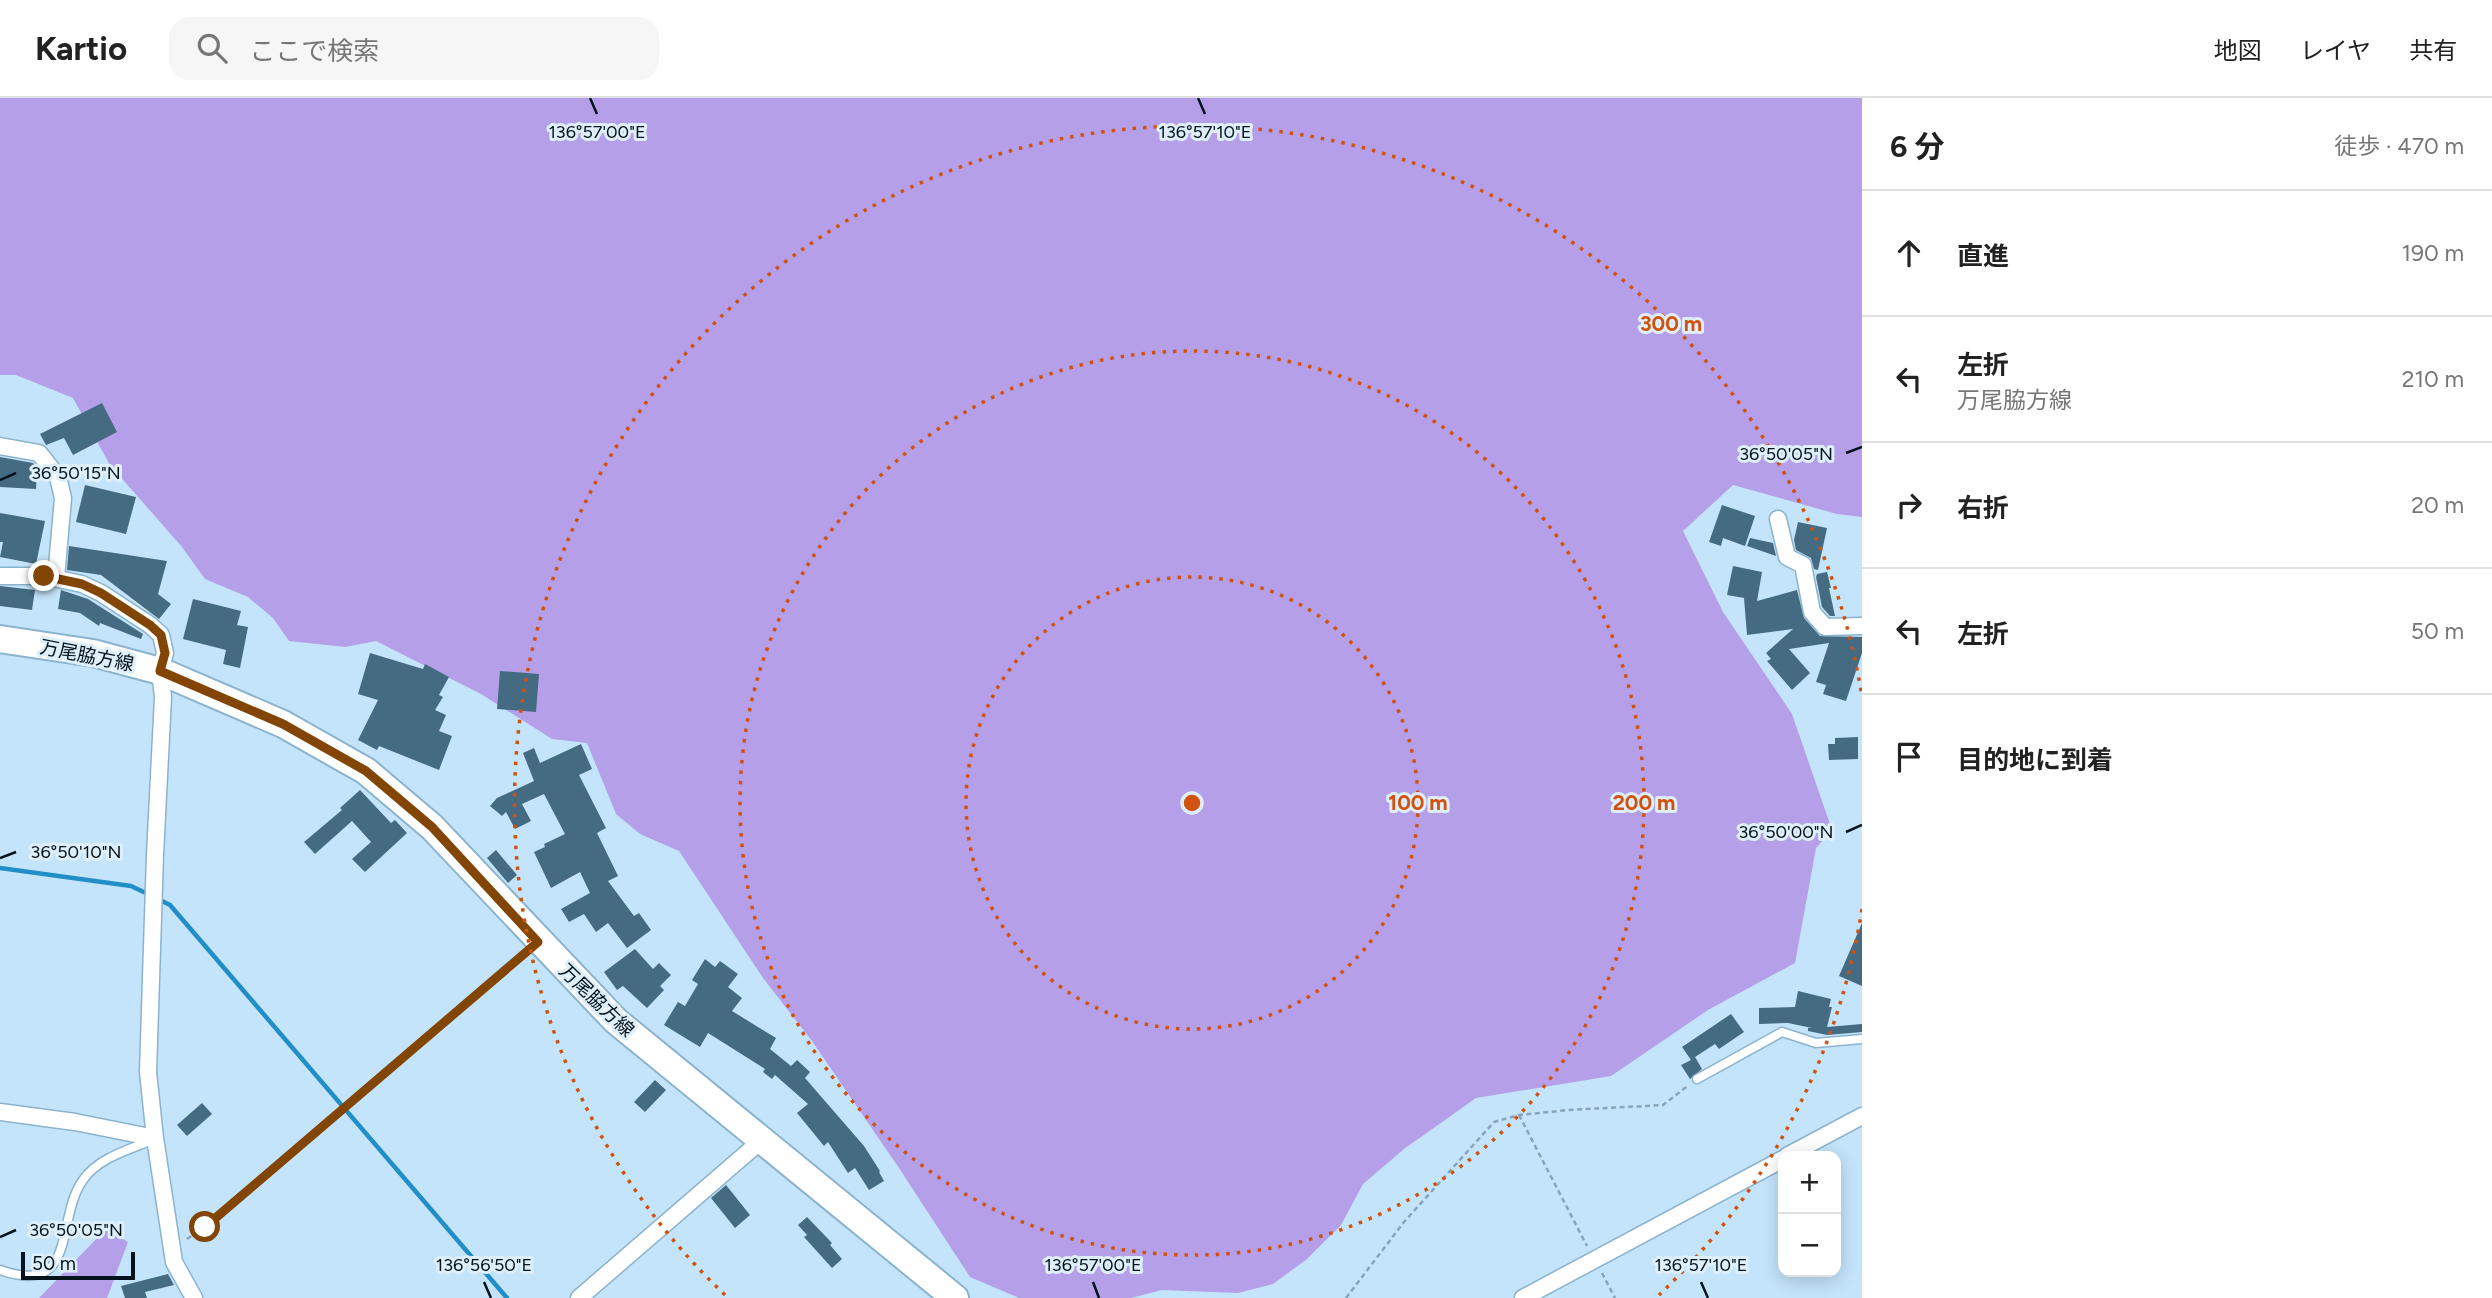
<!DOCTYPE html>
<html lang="ja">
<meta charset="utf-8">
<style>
body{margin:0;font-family:Figtree,"Noto Sans JP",sans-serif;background:#f6f6f6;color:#222}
.controls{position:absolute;right:21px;bottom:21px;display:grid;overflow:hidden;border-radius:14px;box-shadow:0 4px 18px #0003}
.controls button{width:63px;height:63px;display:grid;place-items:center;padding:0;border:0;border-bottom:2px solid #e0e0e0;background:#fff;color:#222;font:35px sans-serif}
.scale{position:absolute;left:21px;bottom:18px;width:114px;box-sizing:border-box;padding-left:7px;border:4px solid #04131c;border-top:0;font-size:19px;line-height:24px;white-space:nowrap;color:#04131c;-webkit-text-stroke:5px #dfeffa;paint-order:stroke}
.stop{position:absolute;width:21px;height:21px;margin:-16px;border:5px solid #834503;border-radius:50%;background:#fff}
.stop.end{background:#834503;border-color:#fff;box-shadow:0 2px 7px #0008}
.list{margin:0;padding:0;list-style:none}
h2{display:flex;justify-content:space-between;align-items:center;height:91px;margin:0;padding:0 28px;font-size:30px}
h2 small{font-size:23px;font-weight:400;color:#767676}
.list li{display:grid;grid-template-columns:46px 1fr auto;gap:21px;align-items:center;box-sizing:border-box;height:126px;padding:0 28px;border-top:2px solid #e0e0e0}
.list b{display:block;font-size:26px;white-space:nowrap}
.list p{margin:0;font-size:23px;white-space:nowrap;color:#767676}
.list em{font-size:23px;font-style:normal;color:#767676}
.icon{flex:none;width:38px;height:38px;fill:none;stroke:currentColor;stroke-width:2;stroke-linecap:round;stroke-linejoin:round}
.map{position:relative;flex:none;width:1862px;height:1200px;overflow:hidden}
header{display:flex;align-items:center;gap:42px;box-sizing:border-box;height:98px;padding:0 35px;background:#fff;border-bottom:2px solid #e0e0e0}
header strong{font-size:33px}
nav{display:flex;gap:38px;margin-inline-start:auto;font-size:24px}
.search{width:490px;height:63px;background:#f6f6f6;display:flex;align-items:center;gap:18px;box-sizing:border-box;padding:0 24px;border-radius:21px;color:#767676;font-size:26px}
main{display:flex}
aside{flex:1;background:#fff}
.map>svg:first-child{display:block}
</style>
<header>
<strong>Kartio</strong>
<div class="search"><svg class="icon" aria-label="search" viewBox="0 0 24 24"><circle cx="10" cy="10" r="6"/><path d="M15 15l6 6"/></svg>ここで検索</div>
<nav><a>地図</a><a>レイヤ</a><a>共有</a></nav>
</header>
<main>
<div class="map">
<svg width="1862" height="1200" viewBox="0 0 1862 1200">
<rect width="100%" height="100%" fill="#c4e4fb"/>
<path fill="#b59fe8" d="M0,0H1862V419L1837,416L1733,387L1683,433L1723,514L1792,616L1832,732L1816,750L1795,865L1708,912L1611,978L1476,1000L1404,1051L1363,1086L1341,1127L1307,1161L1273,1186L1238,1195L1162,1192L1131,1200H1019L970,1179L899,1070L812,943L763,880L679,753L640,736L616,716L587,645L552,641L481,596L376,543L345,549L289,543L273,520L248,499L205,481L182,449L110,367L73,300L16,277H0Z
M106,1131L128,1144L107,1200H39Z"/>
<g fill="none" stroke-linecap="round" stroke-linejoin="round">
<path stroke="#218ec7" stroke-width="4.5" d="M0,770L131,788L150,797
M158,801L170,807L507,1200"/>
</g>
<path fill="#456b83" d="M102,305L117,334L73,357L64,340L46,347L40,336Z
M0,359L33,365L37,370L36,391L0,389Z
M85,387L136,399L126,436L76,424Z
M1722,407L1755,418L1745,448L1723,440L1721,448L1709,444Z
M0,415L45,423L36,466L0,459L3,444H0Z
M1798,424L1827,430L1818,472L1814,471L1811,460L1796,452L1794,442Z
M1750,440L1773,445L1776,458L1747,448Z
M69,448L167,463L158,496L171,506L159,521L101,477L67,472Z
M1733,468L1762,474L1757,503L1797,492L1804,520L1820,538L1862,539V555L1846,603L1823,596L1826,587L1816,584L1829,545L1789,551L1810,575L1792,592L1767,563L1771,561L1766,555L1793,531L1747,537L1744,500L1727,497Z
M1827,474L1831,490H1829L1835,518H1830L1822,509L1816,479L1817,476Z
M0,488L35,492L32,512L0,508Z
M61,492L88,501L143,536L141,541L100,525L99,528L80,515L58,511Z
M193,501L241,513L237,527L248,529L240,570L223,566L226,552L183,541Z
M370,555L423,571L425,566L449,579L439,597L443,599L435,612L446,617L439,633L452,638L439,672L379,648L377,652L358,642L378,602L358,596Z
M500,573L539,576L536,614L497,611Z
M1858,639V661L1829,662L1828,646H1835V640Z
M581,646L592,671L579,677L606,730L597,735L618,778L608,783L634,818L639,815L651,832L627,850L608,825L596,834L584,816L569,824L561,811L590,795L580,774L551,790L534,754L545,749L544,746L565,736L544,696L522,706L531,723L515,731L506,714L502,718L490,708L497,700L534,683L523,655L534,650L540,665Z
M360,692L391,725L395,722L407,735L365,774L352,761L371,744L352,723L315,756L304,744L342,712L340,710Z
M496,752L517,777L508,785L487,760Z
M1862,825V888L1839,878Z
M635,851L653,871L659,865L671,877L660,888L664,892L647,910L623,888L617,892L604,874Z
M705,861L715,869L720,863L738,876L728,889L742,900L732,913L776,940L770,951L791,968L797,962L810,974L805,980L864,1048L880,1073L879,1074L884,1083L869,1092L855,1070L848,1075L828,1044L824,1048L797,1015L808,1006L775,977L772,981L763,974L765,971L708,935L700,949L664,927L678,904L685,908L698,886L692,882Z
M1798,893L1831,901L1829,909H1832L1827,929L1862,926V934L1827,937L1808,933V930H1812L1788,925L1759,926V910L1795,909Z
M1731,916L1744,934L1719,951L1715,946L1695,959L1702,971L1690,981L1681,967L1691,962L1682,949Z
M655,982L666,992L645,1014L634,1004Z
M202,1005L212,1016L187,1038L177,1027Z
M726,1087L750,1117L735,1130L711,1100Z
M807,1119L832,1145L830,1147L842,1161L832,1170L804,1139L807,1137L798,1127Z
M168,1176L174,1187L145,1194L147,1200H125L121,1188Z"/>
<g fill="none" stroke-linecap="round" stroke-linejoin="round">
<g stroke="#8bb3ce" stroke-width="11">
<path id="service" d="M1697,981L1782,934L1816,945L1862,941
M0,1172C79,1200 55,1120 83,1082C98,1060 128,1052 152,1042"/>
</g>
<g stroke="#8bb3ce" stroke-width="19">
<path id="minor" d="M0,348L39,355L58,379L63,400L56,480
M1778,421L1787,459L1803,467L1812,514L1825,529L1862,528
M0,478H44L82,486L101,495L150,527L161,537L165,555L160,573L163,599L155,757L148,974L155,1040L174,1164L194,1200
M0,1014L75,1024L155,1040
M1787,1058L1862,1018
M579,1200L762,1042
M1523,1200L1783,1061"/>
</g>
<g stroke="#8bb3ce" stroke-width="30">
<path id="primary" d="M0,541L93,555L160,573L283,626L366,673L432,729L616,923L955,1200"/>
</g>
<path stroke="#89a4b7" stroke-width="2.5" stroke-dasharray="5 3.5" stroke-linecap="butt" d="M1519,1017L1587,1148
M187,1141L205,1129L524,856
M1602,1175L1615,1200
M1346,1200L1404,1124L1494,1024L1519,1017L1568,1012L1663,1007L1689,987"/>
<use href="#service" stroke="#fff" stroke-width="8"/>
<use href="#minor" stroke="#fff" stroke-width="16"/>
<use href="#primary" stroke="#fff" stroke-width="26"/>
</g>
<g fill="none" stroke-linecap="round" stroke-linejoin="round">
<path stroke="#834503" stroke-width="9" d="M44,478L82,486L101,495L150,527L161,537L165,555L160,573L283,626L366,673L432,729L538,844L205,1129"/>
</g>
<path fill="none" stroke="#04131c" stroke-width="2.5" d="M590,0L597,16M1198,0L1205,16M1846,355L1862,349M0,382L16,375M1846,734L1862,727M0,760L16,754M0,1139L16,1132M484,1184L491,1200M1093,1184L1099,1200M1701,1184L1708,1200"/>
<g fill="none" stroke="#d1520e" stroke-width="3.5" stroke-dasharray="3.5 7">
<circle cx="1192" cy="705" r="226"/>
<circle cx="1192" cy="705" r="452"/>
<path d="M1862 811A678 678 0 0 1 1659 1197M725 1197A678 678 0 1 1 1862 599"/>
</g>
<g text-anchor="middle" stroke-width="6" stroke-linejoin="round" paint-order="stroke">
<g font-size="19" fill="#04131c" stroke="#dfeffa">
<text transform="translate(87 557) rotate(11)" y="7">万尾脇方線</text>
<text transform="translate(597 902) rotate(44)" y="7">万尾脇方線</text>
</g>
</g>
<g font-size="18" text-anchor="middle" fill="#04131c" stroke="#dfeffa" stroke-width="6" stroke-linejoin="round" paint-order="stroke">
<text x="597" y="40">136°57'00"E</text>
<text x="1205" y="40">136°57'10"E</text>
<text x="1786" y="362">36°50'05"N</text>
<text x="76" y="381">36°50'15"N</text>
<text x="1786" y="740">36°50'00"N</text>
<text x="76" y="760">36°50'10"N</text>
<text x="76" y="1138">36°50'05"N</text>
<text x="484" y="1173">136°56'50"E</text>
<text x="1093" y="1173">136°57'00"E</text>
<text x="1701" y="1173">136°57'10"E</text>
</g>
<circle cx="1192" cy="705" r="10" fill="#d1520e" stroke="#dfeffa" stroke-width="3.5"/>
<g font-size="21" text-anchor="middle" font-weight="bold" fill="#d1520e" stroke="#dfeffa" stroke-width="6" stroke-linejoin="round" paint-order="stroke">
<text x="1671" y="233">300 m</text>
<text x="1418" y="712">100 m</text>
<text x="1644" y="712">200 m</text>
</g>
</svg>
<div class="controls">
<button>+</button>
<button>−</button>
</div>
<div class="scale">50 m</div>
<div class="stop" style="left:205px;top:1129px"></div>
<div class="stop end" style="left:44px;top:478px"></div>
</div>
<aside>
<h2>6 分<small>徒歩 · 470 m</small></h2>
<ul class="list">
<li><svg class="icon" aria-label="ahead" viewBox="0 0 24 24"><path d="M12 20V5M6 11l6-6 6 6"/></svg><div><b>直進</b></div><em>190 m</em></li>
<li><svg class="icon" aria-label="left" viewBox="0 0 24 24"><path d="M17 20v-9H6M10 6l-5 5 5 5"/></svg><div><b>左折</b><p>万尾脇方線</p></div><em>210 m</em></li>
<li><svg class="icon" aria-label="right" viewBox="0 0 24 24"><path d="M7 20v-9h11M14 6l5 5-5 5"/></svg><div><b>右折</b></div><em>20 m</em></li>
<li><svg class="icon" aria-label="left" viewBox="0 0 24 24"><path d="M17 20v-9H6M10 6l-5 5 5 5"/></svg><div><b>左折</b></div><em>50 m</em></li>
<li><svg class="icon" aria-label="arrive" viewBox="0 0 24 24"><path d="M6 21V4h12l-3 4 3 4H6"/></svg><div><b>目的地に到着</b></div></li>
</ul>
</aside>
</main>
